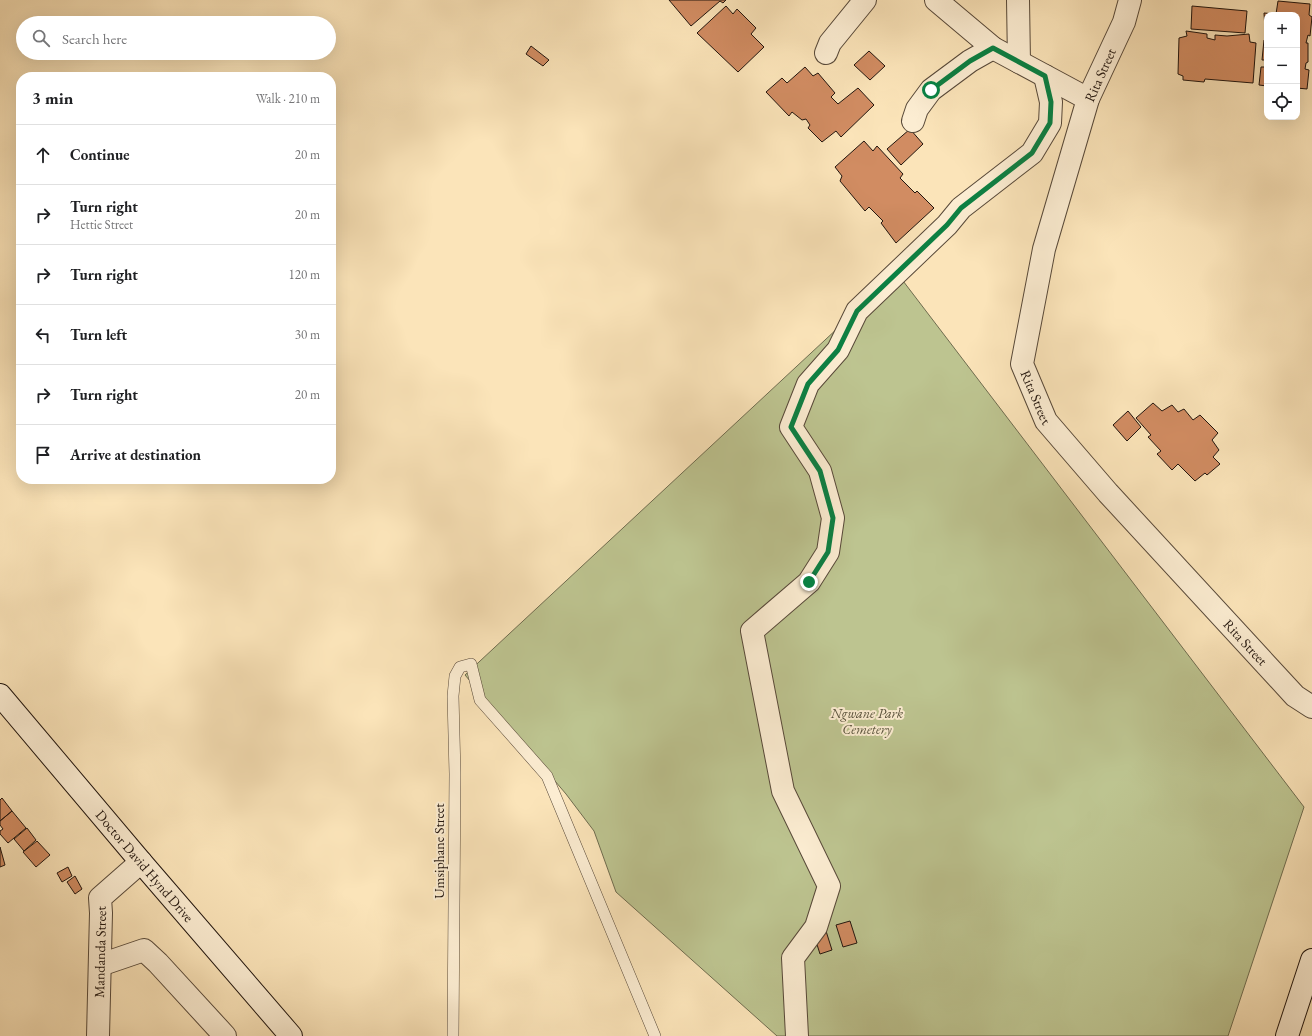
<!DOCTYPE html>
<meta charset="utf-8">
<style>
body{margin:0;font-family:"EB Garamond",serif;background:#f2f2f2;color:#202124}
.controls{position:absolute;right:12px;top:12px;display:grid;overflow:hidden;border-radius:8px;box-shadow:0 4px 16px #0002}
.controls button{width:36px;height:36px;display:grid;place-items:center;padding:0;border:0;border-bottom:1px solid #e0e0e0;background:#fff;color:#202124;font:20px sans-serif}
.stop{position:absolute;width:12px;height:12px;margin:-9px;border:3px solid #0b8043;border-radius:50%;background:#fff}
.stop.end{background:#0b8043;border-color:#fff;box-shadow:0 1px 4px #0008}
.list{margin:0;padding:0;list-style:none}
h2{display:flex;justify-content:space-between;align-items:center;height:52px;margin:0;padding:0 16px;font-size:17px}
h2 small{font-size:13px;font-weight:400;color:#757577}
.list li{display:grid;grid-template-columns:26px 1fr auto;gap:12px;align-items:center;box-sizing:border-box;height:60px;padding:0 16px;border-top:1px solid #e0e0e0}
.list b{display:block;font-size:15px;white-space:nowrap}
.list p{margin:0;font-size:13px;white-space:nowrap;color:#757577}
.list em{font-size:13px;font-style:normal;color:#757577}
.icon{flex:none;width:22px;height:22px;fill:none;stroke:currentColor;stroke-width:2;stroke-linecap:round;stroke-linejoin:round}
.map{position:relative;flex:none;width:1312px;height:1036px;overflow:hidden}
.search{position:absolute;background:#fff;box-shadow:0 4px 16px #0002;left:16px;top:16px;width:320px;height:44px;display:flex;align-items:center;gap:10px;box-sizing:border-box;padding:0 14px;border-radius:22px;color:#757577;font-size:15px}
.panel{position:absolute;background:#fff;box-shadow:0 4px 16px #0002;left:16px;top:72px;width:320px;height:412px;border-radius:16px}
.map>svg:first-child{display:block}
</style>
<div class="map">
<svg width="1312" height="1036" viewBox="0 0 1312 1036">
<rect width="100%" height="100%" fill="#fbe4b9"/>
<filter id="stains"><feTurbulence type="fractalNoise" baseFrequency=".005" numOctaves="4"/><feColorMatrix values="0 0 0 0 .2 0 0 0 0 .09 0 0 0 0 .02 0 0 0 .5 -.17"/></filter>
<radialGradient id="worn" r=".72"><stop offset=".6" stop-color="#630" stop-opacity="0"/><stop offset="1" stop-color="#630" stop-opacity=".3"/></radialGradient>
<path fill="#bdc490" stroke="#6f6c4f" d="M897,273L1304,807L1228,1036H777L616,892L594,831L566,794L465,675Z"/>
<path fill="#d18c62" stroke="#21150e" d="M669,0H726L723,3L720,1L691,26Z
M1278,1L1310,4L1309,15L1312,17L1310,36L1308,35L1306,43H1308V62L1306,63L1305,69L1309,70L1307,89L1297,88V15H1267V30H1265L1264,13L1276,14Z
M726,6L733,14L737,9L756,28L751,34L764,47L738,72L697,33Z
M1192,6L1247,11L1245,33L1191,29Z
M1186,31L1207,34V38L1215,40V35L1227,36L1249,34L1250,42L1256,43L1253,83L1205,79L1204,82L1183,80V76L1178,74L1179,38L1187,36Z
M1264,40H1267V60H1262Z
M531,46L549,60L543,66L526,54Z
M869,51L885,66L870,80L854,65Z
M805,67L813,76L818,73L835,93L831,97L838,104L858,88L874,105L841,137L836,131L822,142L808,128L810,125L806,119L802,120L792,112L789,116L766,92L782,78L787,83Z
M1261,67H1267V86L1259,85Z
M910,129L923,144L901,165L887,149Z
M864,141L873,151L877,146L903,174L900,178L915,193L917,191L934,208L896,243L881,223L883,221L869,207L865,211L840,181L842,176L835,167Z
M1153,403L1162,411L1172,405L1178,412L1184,409L1193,420L1200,415L1218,433L1212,440L1219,450L1213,457L1220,464L1207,475L1205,473L1195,481L1178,464L1172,470L1157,454L1161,451L1148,437L1151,435L1136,418Z
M1128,411L1141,427L1127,441L1113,425Z
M2,798L12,811L0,821V800Z
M12,811L26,828L8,843L0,834V831L3,829L0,825V821Z
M27,828L36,840L24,851L14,839Z
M37,841L50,855L36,867L23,852Z
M0,847L5,865L0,867Z
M68,867L72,876L62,882L57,873Z
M75,876L82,889L75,894L67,882Z
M850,921L857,943L843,947L836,925Z
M826,931L832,950L820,954L814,935Z"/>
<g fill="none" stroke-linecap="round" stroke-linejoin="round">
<g stroke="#584939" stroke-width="12">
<path id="lane" d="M453,1036L455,774L453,696L455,676L460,667L471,664L480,700L547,776L655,1036"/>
</g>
<g stroke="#584939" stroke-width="24">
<g id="street">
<path d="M936,0L993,48L1088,99"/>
<path d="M1018,0L1019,62"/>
<path id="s1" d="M1130,0L1124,22L1088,99L1044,249L1022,364L1046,421L1108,493L1295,696L1312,707"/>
<path d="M826,53L830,43L865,0"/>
<path d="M913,121L917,109L931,90L970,61L993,48"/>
<path d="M100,965L144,950L158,963L225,1036"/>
<path id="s2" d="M98,1036L101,913L100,898L141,862"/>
<path d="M797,1036L793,958L816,927L829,886L783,791L752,631L809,582L828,552L833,518L820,471L791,427L808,384L838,350L857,311L947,225L961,208L1032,153L1050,123L1051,102L1045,76"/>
</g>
</g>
<g stroke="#21150e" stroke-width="24">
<g id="secondary">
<path id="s3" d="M0,695L141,862L291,1036"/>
<path d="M1287,1036L1312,960"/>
</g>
</g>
<use href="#lane" stroke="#fcedd2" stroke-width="11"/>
<use href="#street" stroke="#fcedd2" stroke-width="22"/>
<use href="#secondary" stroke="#fcedd2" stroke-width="22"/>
</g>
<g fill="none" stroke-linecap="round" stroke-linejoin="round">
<path stroke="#0b8043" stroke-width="5" d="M809,582L828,552L833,518L820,471L791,427L808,384L838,350L857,311L947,225L961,208L1032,153L1050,123L1051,102L1045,76L993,48L970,61L931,90"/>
</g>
<g text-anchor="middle" stroke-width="4" stroke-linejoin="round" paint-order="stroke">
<g font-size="14" fill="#21150e" stroke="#fcedd2">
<text transform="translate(1100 75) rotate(-66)" y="5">Rita Street</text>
<text dy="5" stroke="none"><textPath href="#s1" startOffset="417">Rita Street</textPath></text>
<text dy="5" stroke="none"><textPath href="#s1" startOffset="741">Rita Street</textPath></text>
<text transform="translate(439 851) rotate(-90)" y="5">Umsiphane Street</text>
<text dy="5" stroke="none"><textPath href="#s3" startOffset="224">Doctor David Hynd Drive</textPath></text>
<text dy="5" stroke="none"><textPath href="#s2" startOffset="84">Mandanda Street</textPath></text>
</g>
<g font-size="14" font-style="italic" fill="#58523c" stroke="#fcedd2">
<text x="867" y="718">Ngwane Park<tspan x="867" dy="16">Cemetery</tspan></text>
</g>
</g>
<rect width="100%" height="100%" filter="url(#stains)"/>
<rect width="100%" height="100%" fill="url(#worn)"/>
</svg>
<div class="controls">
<button>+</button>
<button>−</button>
<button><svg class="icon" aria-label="locate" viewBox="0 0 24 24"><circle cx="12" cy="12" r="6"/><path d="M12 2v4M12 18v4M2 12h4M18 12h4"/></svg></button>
</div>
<div class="stop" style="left:931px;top:90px"></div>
<div class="stop end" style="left:809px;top:582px"></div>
<div class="search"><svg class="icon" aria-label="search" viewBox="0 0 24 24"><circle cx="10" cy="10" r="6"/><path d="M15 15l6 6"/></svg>Search here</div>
<section class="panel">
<h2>3 min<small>Walk · 210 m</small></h2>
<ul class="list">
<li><svg class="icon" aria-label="ahead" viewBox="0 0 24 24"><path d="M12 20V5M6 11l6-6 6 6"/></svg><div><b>Continue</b></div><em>20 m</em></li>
<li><svg class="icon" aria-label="right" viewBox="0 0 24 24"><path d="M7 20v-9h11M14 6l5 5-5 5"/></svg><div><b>Turn right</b><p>Hettie Street</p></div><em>20 m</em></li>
<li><svg class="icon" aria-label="right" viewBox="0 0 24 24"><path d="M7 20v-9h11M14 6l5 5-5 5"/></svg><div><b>Turn right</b></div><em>120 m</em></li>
<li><svg class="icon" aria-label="left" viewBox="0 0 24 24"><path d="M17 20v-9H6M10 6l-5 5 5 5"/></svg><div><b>Turn left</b></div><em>30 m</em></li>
<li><svg class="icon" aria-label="right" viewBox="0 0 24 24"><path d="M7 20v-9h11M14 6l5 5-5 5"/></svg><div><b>Turn right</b></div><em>20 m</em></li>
<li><svg class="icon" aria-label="arrive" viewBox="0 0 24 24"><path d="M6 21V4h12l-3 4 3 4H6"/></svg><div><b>Arrive at destination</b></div></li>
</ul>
</section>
</div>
